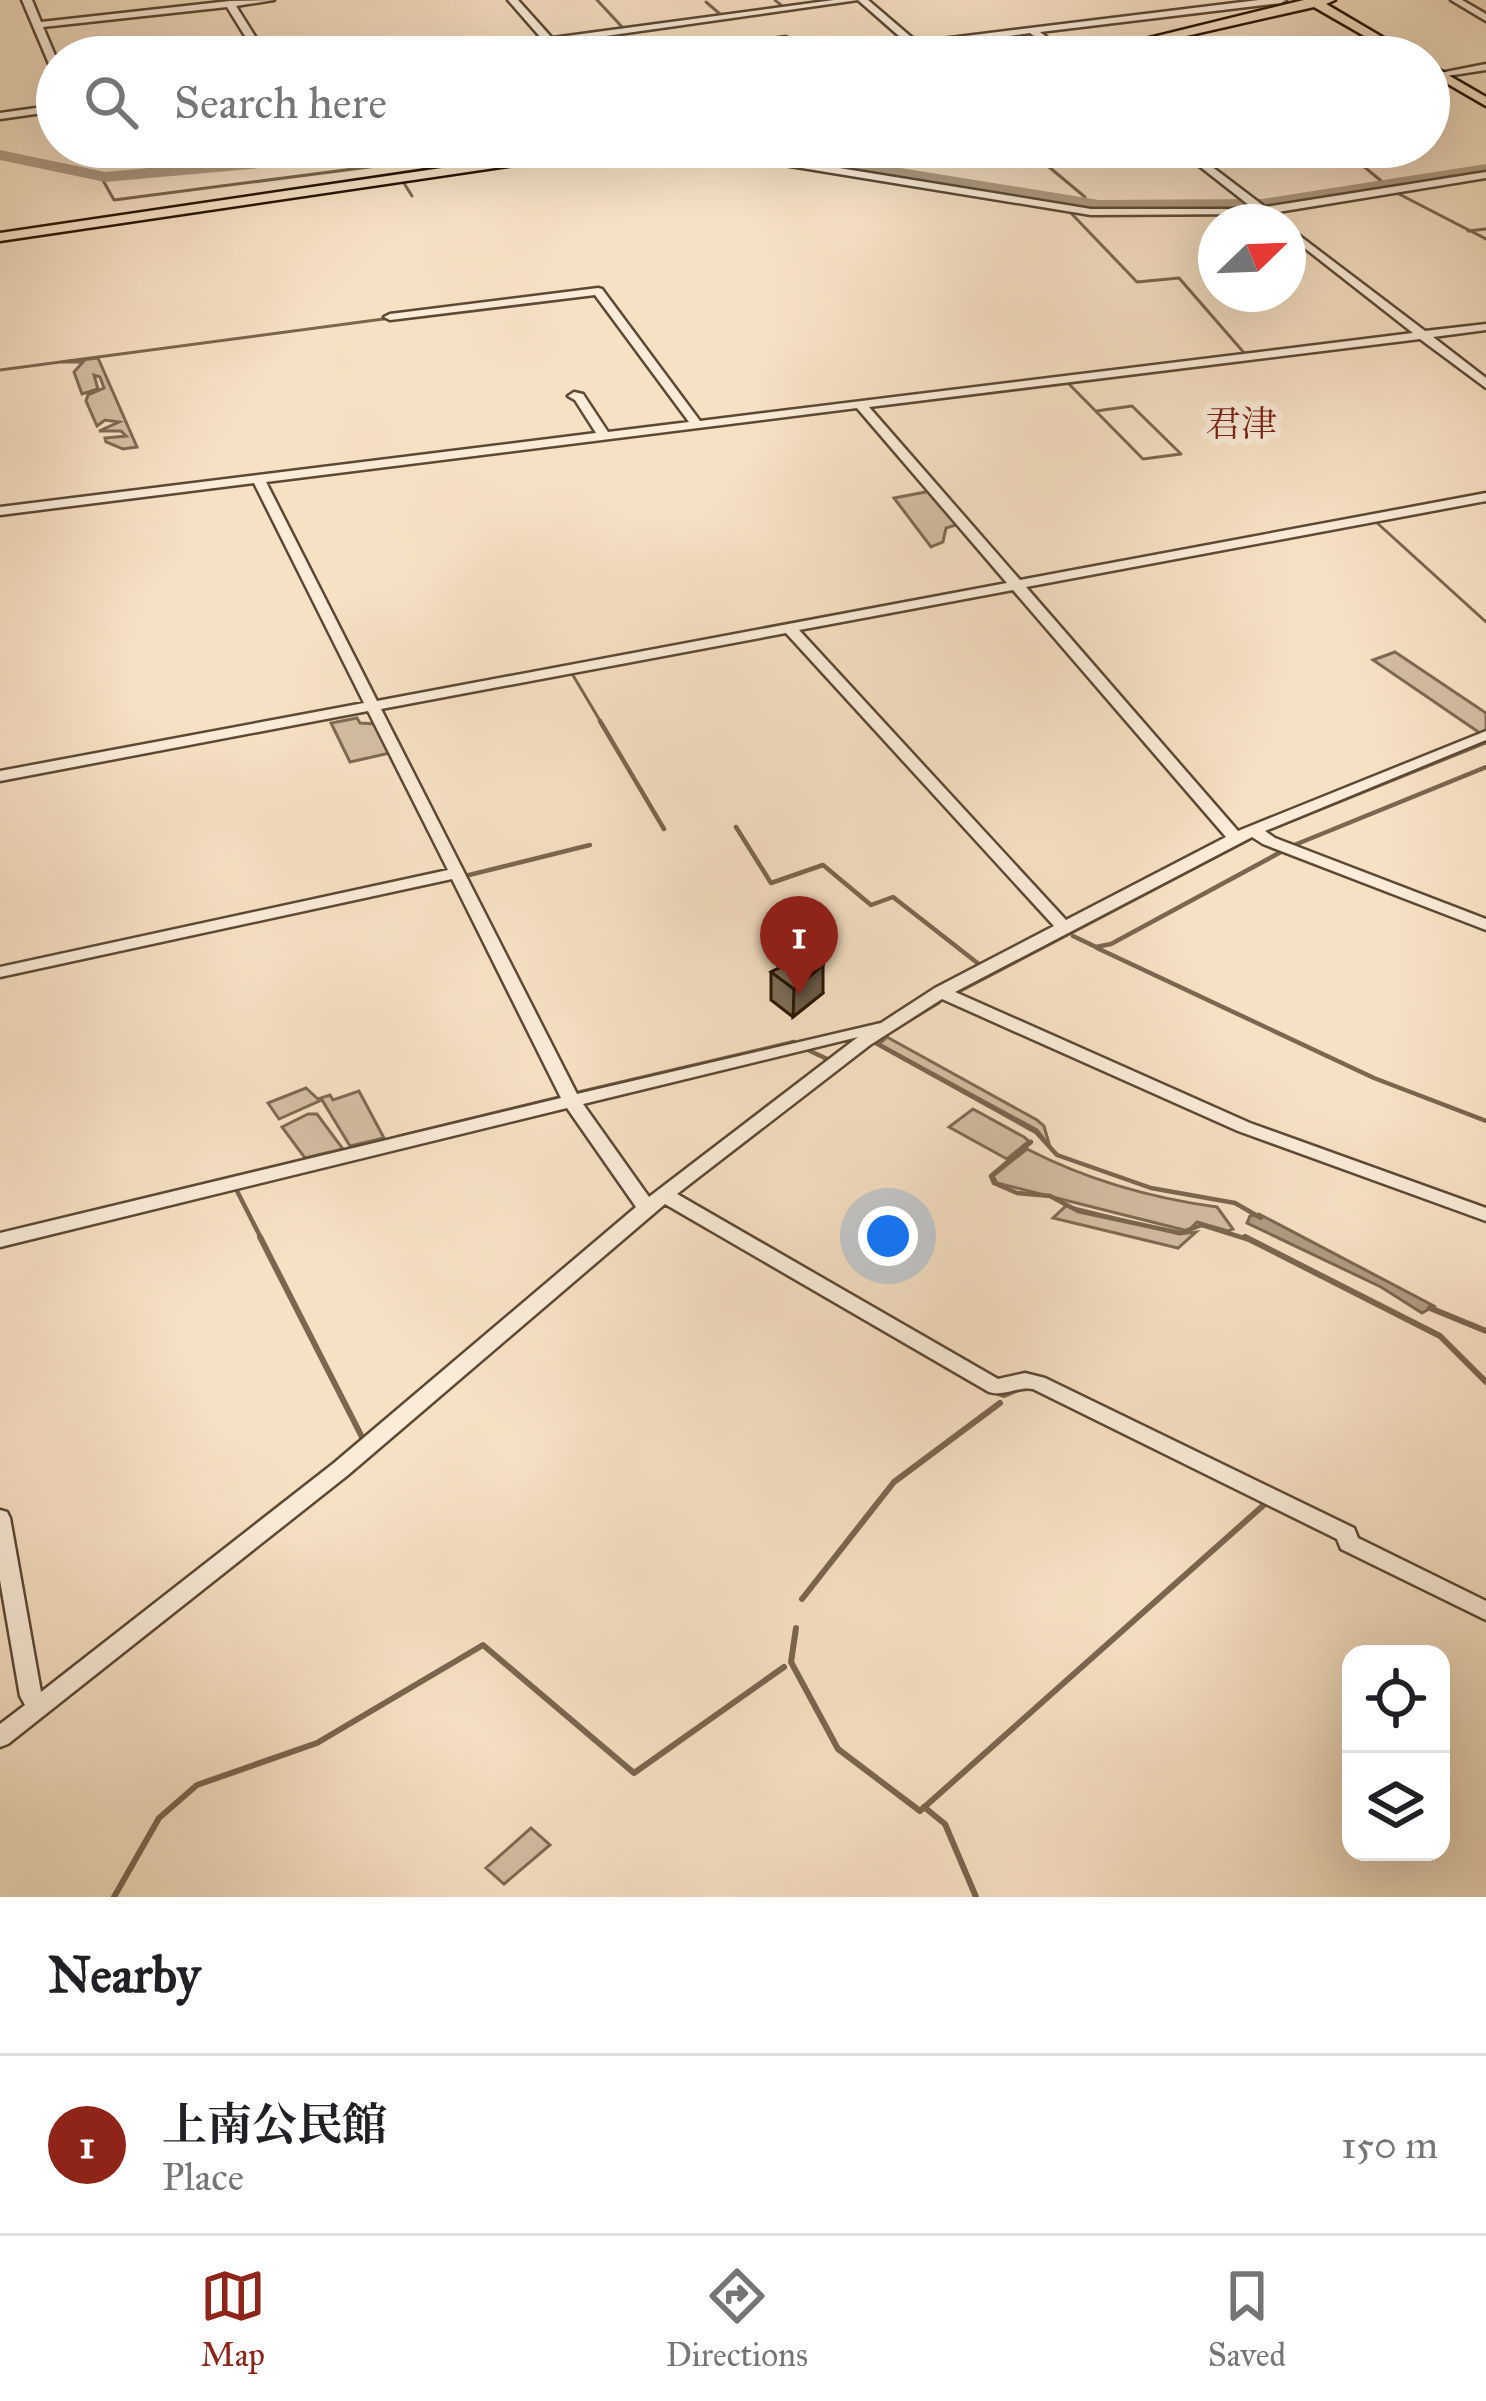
<!DOCTYPE html>
<meta charset="utf-8">
<style>
body{margin:0;font-family:"IM FELL Great Primer","Noto Serif JP",serif;background:#f2f2f2;color:#202124}
.controls{position:absolute;right:36px;bottom:36px;display:grid;overflow:hidden;border-radius:24px;box-shadow:0 12px 48px #0002}
.controls button{width:108px;height:108px;display:grid;place-items:center;padding:0;border:0;border-bottom:3px solid #e0e0e0;background:#fff;color:#202124;font:60px sans-serif}
.compass{position:absolute;left:1198px;top:204px;width:108px;height:108px;border-radius:50%;background:#fff;box-shadow:0 12px 48px #0002;rotate:67deg}
.you{position:absolute;left:888px;top:1236px;width:42px;height:42px;margin:-30px;border:9px solid #fff;border-radius:50%;background:#1a73e8;box-shadow:0 0 0 18px #1a73e833}
.badge{display:grid;place-items:center;width:78px;height:78px;border-radius:50%;background:#8f2418;color:#fff;font-size:39px;font-weight:700}
.pin{position:absolute;translate:-50% -99px;filter:drop-shadow(0 3px 6px #0008)}
.pin::after{content:'';position:absolute;top:63px;width:42px;height:36px;background:inherit;clip-path:polygon(0 0,100% 0,50% 100%)}
.list{margin:0;padding:0;list-style:none}
h2{display:flex;justify-content:space-between;align-items:center;height:156px;margin:0;padding:0 48px;font-size:51px}
h2 small{font-size:39px;font-weight:400;color:#757577}
.list li{display:grid;grid-template-columns:78px 1fr auto;gap:36px;align-items:center;box-sizing:border-box;height:180px;padding:0 48px;border-top:3px solid #e0e0e0}
.list b{display:block;font-size:45px;white-space:nowrap}
.list p{margin:0;font-size:39px;white-space:nowrap;color:#757577}
.list em{font-size:39px;font-style:normal;color:#757577}
.icon{flex:none;width:66px;height:66px;fill:none;stroke:currentColor;stroke-width:2;stroke-linecap:round;stroke-linejoin:round}
.map{position:relative;flex:none;width:1486px;height:1897px;overflow:hidden}
.search{position:absolute;background:#fff;box-shadow:0 12px 48px #0002;left:36px;right:36px;top:36px;height:132px;display:flex;align-items:center;gap:30px;box-sizing:border-box;padding:0 42px;border-radius:66px;color:#757577;font-size:45px}
.sheet{height:336px;background:#fff}
nav{display:flex;justify-content:space-around;align-items:center;box-sizing:border-box;height:168px;border-top:3px solid #e0e0e0;background:#fff;font-size:33px;color:#757577}
nav a{display:grid;justify-items:center;gap:6px}
nav .on{color:#8f2418}
.map>svg:first-child{display:block}
</style>
<div class="map">
<svg width="1486" height="1897" viewBox="0 0 1486 1897">
<rect width="100%" height="100%" fill="#f7e1c4"/>
<filter id="stains"><feTurbulence type="fractalNoise" baseFrequency=".00167" numOctaves="4"/><feColorMatrix values="0 0 0 0 .2 0 0 0 0 .09 0 0 0 0 .02 0 0 0 .5 -.17"/></filter>
<radialGradient id="worn" r=".72"><stop offset=".6" stop-color="#630" stop-opacity="0"/><stop offset="1" stop-color="#630" stop-opacity=".3"/></radialGradient>
<path fill="#d4bea3" stroke="#7e6a54" stroke-width="3" d="M98,358L137,447L123,449L106,442L105,438L126,436L121,431H99L119,422L105,420L97,426L86,401L88,395L104,388L100,377L94,375L98,389L82,394L74,372L83,362H62Z
M931,491L959,524L946,528L943,542L931,547L894,498Z
M1395,652L1486,713V731L1480,733L1373,660Z
M357,718L360,723L376,724L390,753L350,762L331,723Z
M887,1037L1037,1120L1044,1126L1050,1147L1037,1130L879,1044Z
M306,1088L318,1099L330,1095L333,1100L359,1091L384,1138L350,1146L322,1100L279,1119L268,1103Z
M973,1109L1024,1137L1029,1141L1007,1159L949,1127Z
M308,1114H317L343,1149L305,1158L282,1127Z
M1027,1149C1087,1180 1151,1198 1217,1207L1233,1229L1228,1231L1197,1222L1188,1231L997,1183L993,1176Z
M1066,1206L1180,1234L1196,1232L1178,1248L1053,1218Z
M531,1828L550,1845L504,1884L486,1868Z"/>
<path fill="#b19c83" stroke="#7b6650" stroke-width="3" d="M1259,1214L1434,1306L1422,1313L1381,1287L1247,1223L1250,1216Z"/>
<g fill="none" stroke-linecap="round" stroke-linejoin="round">
<path stroke="#7b6650" stroke-width="3" d="M597,0L624,29
M775,0L782,6
M706,2L720,14
M418,57L431,55
M1025,147L1085,197
M1341,147L1357,161
M100,175L114,200L392,164L385,152
M402,180L412,196
M1385,184L1357,161L1409,152L1403,147
M1395,192L1486,239
M1069,211L1137,282L1179,278L1246,355
M1468,231L1486,229
M0,370L391,318
M1067,382L1143,459L1181,454L1132,406L1096,411
M801,415L861,408
M1375,521L1486,622
M571,672L602,724"/>
<path stroke="#7b6650" stroke-width="4.5" d="M600,721L664,829
M736,827L771,883L823,865L871,905L893,897L980,965
M1263,832L1486,742
M465,876L590,845
M1073,936L1096,947L1111,944L1292,846L1486,767
M1097,948L1374,1078L1486,1121
M959,991L1253,837
M893,1030L939,1002
M874,1042L1036,1132L1057,1155L1151,1188L1235,1203L1261,1218
M806,1049L827,1059
M573,1094L794,1042
M398,1137L562,1097
M1031,1142L991,1176L994,1183L1017,1193L1050,1196L1078,1211L1180,1233L1202,1225L1250,1240
M236,1189L262,1240"/>
<path stroke="#7b6650" stroke-width="6" d="M260,1237L364,1441
M1245,1237L1440,1336L1486,1382
M1430,1308L1486,1331
M992,1391L1004,1395L1020,1388
M802,1599L894,1482L1000,1403
M796,1628L791,1662L838,1749L920,1811L1266,1503
M924,1807L945,1824L976,1897
M114,1897L159,1818L197,1785L317,1743L483,1645L634,1773L784,1667"/>
<path fill="#b19c83" fill-rule="evenodd" d="M382,147H446L438,152L105,182L0,160V150L105,172Z
M732,147H771L1099,200L1262,199L1486,164V174L1262,209L1099,210L740,152Z"/>
<g stroke="#5c4934" stroke-width="5">
<path id="minor" d="M22,0H32L41,22L230,1L274,0L236,6L268,57H258L227,7L43,27L57,60V74L52,71Z
M508,0H518L552,38L834,0H868L917,42L1259,0H1286L1281,3L1040,32L1072,57H1061L1030,33L979,40L999,57H988L969,41L837,57H801L784,43L681,57H655L660,54L786,37L810,55L907,43L858,0L556,43L568,57H558L547,44L454,57H428L433,54L542,39Z
M1451,0H1462L1486,14V21Z
M1486,64V70L1440,77L1435,74Z
M57,105V111L0,119V113Z
M686,147H710L1091,209H1254L1175,147H1186L1265,207L1486,172V178L1272,213L1283,222H1271L1261,214L1091,215L691,150Z
M1288,227L1425,331L1486,324V330L1433,337L1486,378V388L1420,339L869,407L1020,580L1486,493V501L1026,587L1238,831L1486,731V740L1265,831L1275,838L1486,919V930L1263,844L1252,837L955,992L1250,1123L1486,1208V1221L1238,1131L942,999L870,1045L677,1194L998,1379L1025,1373L1045,1378L1354,1528L1358,1538L1486,1601V1620L1341,1549L1337,1539L1033,1389C1018,1386 1004,1397 989,1392L665,1204L348,1475L8,1744L0,1747V1724L25,1705L20,1696L0,1580V1510L7,1512L10,1518L41,1692L334,1463L636,1207L567,1108L0,1247V1233L561,1098L452,879L0,977V967L448,870L368,711L0,781V771L364,703L254,483L0,515V507L596,433L575,400L568,396L574,392L583,394L608,432L689,422L595,295L390,320L384,317L390,314L598,288L602,289L700,421L1413,333L1288,235ZM857,408L1007,583L377,701L266,482ZM1013,590L1226,837L1066,920L799,630ZM786,633L1054,926L935,988L881,1023L577,1094L381,709ZM858,1037L649,1197L583,1104Z"/>
</g>
<g stroke="#291604" stroke-width="5">
<path id="major" d="M1304,0H1335L1326,4L1416,57H1401L1314,7L1094,57H1072Z
M1429,64L1486,97V106L1429,73Z
M584,147H616L610,151L0,241V233Z"/>
</g>
<use href="#minor" fill="#faecd9" fill-rule="evenodd"/>
<use href="#major" fill="#f7e1c4" fill-rule="evenodd"/>
</g>
<path fill="#7f6e59" stroke="#291604" stroke-width="3" d="M794,943L823,993L793,1017L771,1000V972L779,968V951Z"/>
<path fill="#685a49" stroke="#291604" stroke-width="3" d="M823,965V993L793,1017L794,989Z"/>
<path fill="#948068" stroke="#291604" stroke-width="3" d="M794,943L823,965L794,989L771,972L793,961L779,951Z"/>
<g text-anchor="middle" stroke-width="12" stroke-linejoin="round" paint-order="stroke">
<g font-size="36" fill="#7a1f14" stroke="#faecd9">
<text x="1241" y="436">君津</text>
</g>
</g>
<rect width="100%" height="100%" filter="url(#stains)"/>
<rect width="100%" height="100%" fill="url(#worn)"/>
</svg>
<div class="controls">
<button><svg class="icon" aria-label="locate" viewBox="0 0 24 24"><circle cx="12" cy="12" r="6"/><path d="M12 2v4M12 18v4M2 12h4M18 12h4"/></svg></button>
<button><svg class="icon" aria-label="layers" viewBox="0 0 24 24"><path d="M12 4l9 5-9 5-9-5zM3 14l9 5 9-5"/></svg></button>
</div>
<svg class="compass" viewBox="-18 -18 36 36"><path d="M0-13l5 13h-10z" fill="#e53935"/><path d="M0 13l5-13h-10z" fill="#757577"/></svg>
<div class="you"></div>
<div class="pin badge" style="left:799px;top:995px">1</div>
<div class="search"><svg class="icon" aria-label="search" viewBox="0 0 24 24"><circle cx="10" cy="10" r="6"/><path d="M15 15l6 6"/></svg>Search here</div>
</div>
<section class="sheet">
<h2>Nearby<small></small></h2>
<ul class="list">
<li><span class="badge">1</span><div><b>上南公民館</b><p>Place</p></div><em>150 m</em></li>
</ul>
</section>
<nav>
<a class="on"><svg class="icon" aria-label="map" viewBox="0 0 24 24"><path d="M3 6l6-2 6 2 6-2v14l-6 2-6-2-6 2zM9 4v14M15 6v14"/></svg>Map</a>
<a><svg class="icon" aria-label="directions" viewBox="0 0 24 24"><path d="M12 3l9 9-9 9-9-9zM9 14v-3h6M13 9l2 2-2 2"/></svg>Directions</a>
<a><svg class="icon" aria-label="saved" viewBox="0 0 24 24"><path d="M7 4h10v16l-5-4-5 4z"/></svg>Saved</a>
</nav>
